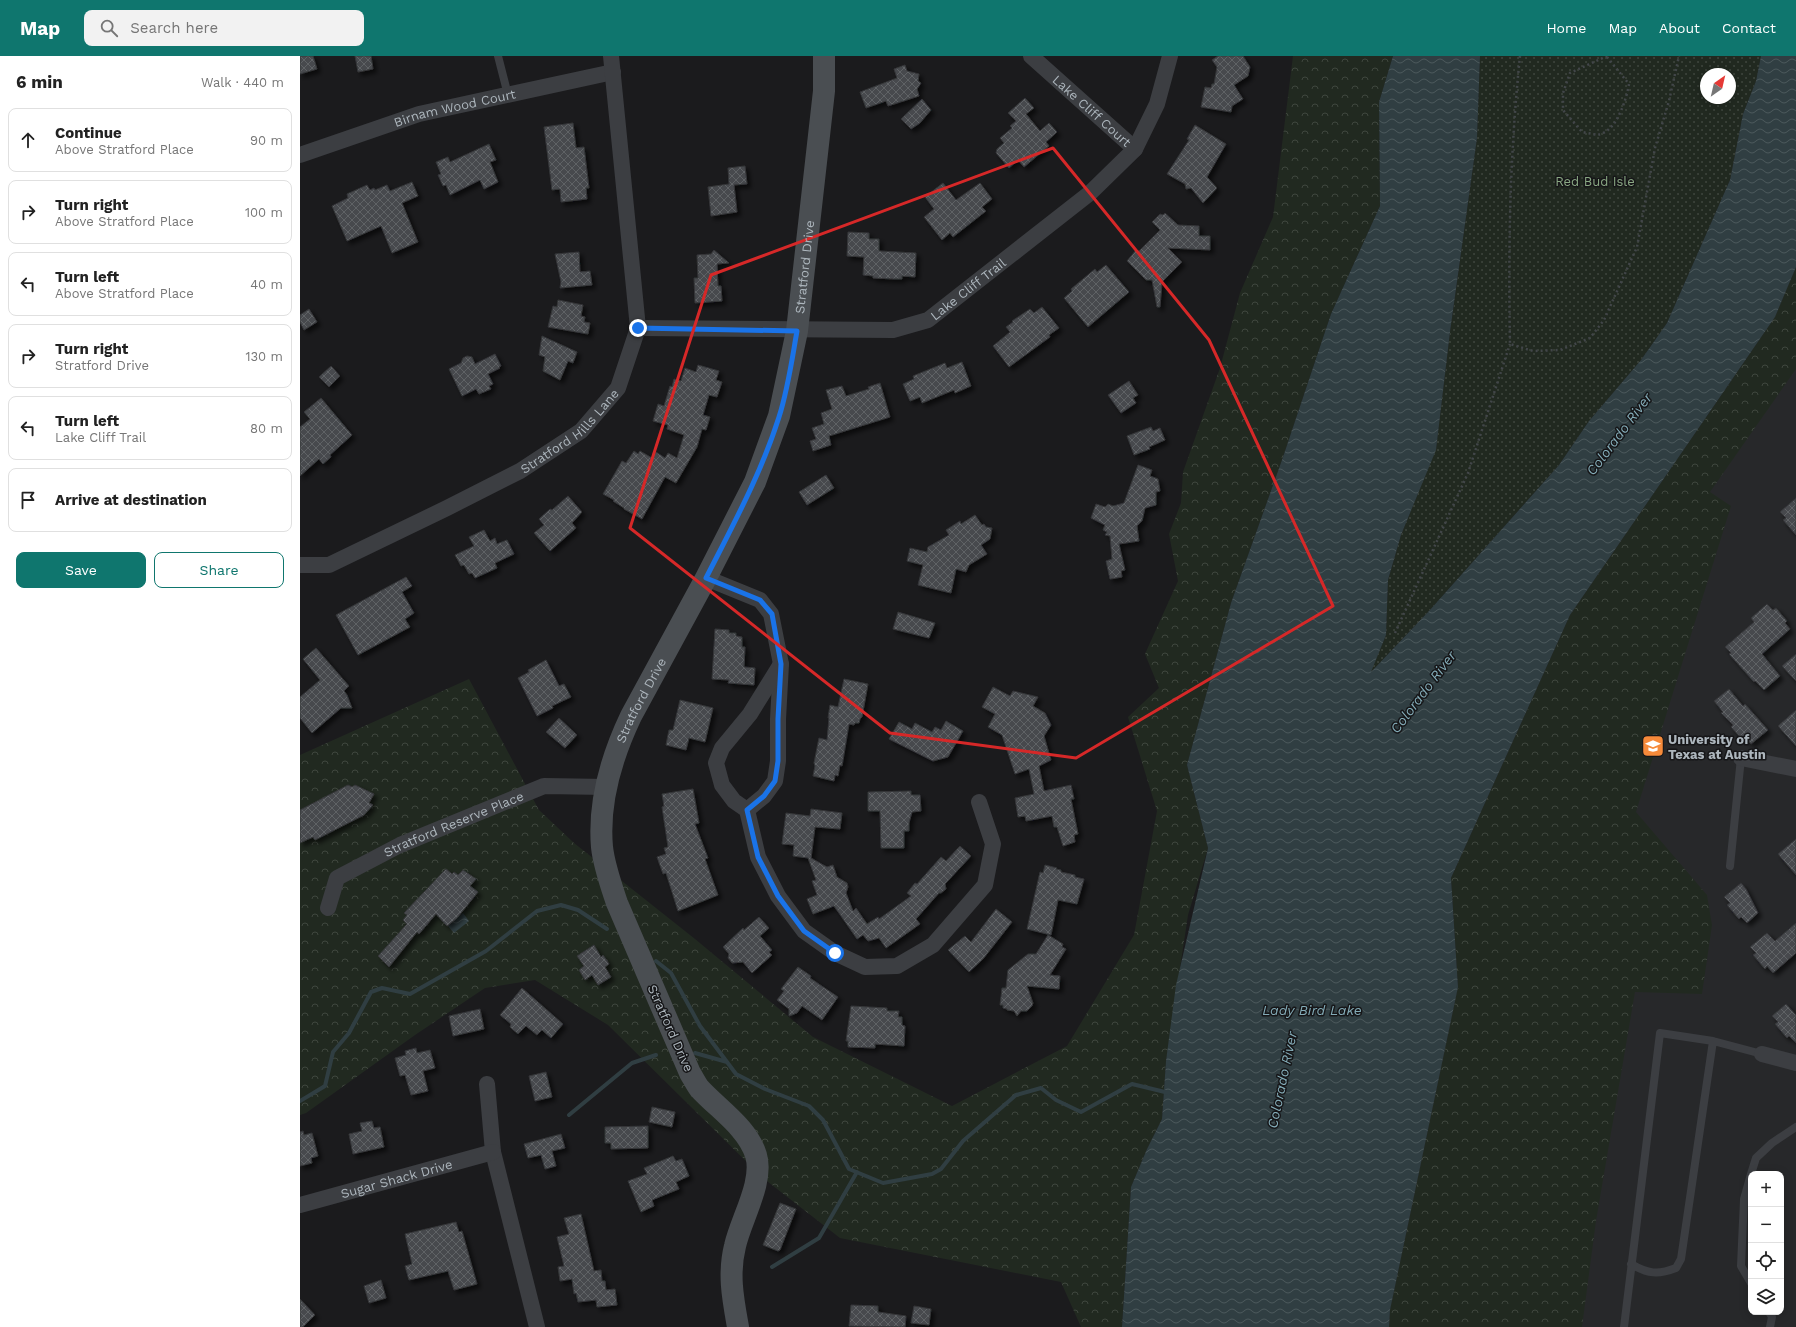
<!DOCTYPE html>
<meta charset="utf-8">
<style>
body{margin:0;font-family:"Work Sans",sans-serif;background:#f2f2f2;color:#222}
.controls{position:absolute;right:12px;bottom:12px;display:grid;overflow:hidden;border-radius:8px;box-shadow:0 2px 10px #0003}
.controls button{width:36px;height:36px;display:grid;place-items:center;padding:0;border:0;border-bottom:1px solid #e0e0e0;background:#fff;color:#222;font:20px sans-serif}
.compass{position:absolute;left:1400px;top:12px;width:36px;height:36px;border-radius:50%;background:#fff;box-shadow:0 2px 10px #0003;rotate:34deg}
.stop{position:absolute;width:12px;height:12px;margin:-9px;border:3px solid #1a73e8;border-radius:50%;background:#fff}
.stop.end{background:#1a73e8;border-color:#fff;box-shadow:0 1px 4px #0008}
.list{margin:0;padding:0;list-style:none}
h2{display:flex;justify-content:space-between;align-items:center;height:52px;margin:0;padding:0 16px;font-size:17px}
h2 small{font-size:13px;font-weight:400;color:#767676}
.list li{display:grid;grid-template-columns:26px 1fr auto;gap:12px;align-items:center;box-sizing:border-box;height:64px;margin:0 8px 8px;padding:0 8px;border:1px solid #e0e0e0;border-radius:8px}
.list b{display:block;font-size:15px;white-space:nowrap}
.list p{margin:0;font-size:13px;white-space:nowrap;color:#767676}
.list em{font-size:13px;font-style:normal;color:#767676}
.actions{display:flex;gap:8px;padding:12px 16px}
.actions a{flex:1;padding:9px 0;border:1px solid #0f766e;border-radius:8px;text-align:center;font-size:14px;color:#0f766e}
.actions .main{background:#0f766e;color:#fff}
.icon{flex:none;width:22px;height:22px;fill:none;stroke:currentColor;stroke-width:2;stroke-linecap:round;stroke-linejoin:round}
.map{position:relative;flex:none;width:1496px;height:1271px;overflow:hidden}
header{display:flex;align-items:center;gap:24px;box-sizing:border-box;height:56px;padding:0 20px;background:#0f766e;color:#fff}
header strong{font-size:19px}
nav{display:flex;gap:22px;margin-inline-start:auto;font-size:14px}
.search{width:280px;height:36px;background:#f2f2f2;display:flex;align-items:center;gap:10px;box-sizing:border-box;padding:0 14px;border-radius:8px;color:#767676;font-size:15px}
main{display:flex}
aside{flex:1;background:#fff}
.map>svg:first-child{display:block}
</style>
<header>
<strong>Map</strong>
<div class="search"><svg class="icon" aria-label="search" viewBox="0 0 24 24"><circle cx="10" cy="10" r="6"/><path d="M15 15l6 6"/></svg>Search here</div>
<nav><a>Home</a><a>Map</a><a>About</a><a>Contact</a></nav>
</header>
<main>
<aside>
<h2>6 min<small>Walk · 440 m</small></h2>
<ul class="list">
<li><svg class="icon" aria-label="ahead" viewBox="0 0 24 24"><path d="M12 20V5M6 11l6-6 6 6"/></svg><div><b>Continue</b><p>Above Stratford Place</p></div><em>90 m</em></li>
<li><svg class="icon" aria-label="right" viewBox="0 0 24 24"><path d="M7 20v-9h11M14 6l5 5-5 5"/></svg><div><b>Turn right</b><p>Above Stratford Place</p></div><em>100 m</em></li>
<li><svg class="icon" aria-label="left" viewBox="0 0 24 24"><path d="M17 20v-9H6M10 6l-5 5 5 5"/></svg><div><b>Turn left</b><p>Above Stratford Place</p></div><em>40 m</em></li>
<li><svg class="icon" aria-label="right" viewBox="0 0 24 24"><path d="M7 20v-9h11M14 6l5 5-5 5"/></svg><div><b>Turn right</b><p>Stratford Drive</p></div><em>130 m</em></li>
<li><svg class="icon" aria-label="left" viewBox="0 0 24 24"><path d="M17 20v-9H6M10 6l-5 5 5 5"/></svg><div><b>Turn left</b><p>Lake Cliff Trail</p></div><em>80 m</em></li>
<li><svg class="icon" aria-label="arrive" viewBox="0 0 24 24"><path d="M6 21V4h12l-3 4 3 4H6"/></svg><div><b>Arrive at destination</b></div></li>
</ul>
<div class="actions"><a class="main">Save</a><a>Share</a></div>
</aside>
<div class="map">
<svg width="1496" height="1271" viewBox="0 0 1496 1271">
<defs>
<pattern id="forest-crowns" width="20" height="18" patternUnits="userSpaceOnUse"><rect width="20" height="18" fill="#212920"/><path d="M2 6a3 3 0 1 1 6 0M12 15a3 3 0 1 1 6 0" fill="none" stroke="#3f463e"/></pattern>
<pattern id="park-dots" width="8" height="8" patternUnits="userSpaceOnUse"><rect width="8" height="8" fill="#212920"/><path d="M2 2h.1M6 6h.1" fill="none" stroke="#3f463e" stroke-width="1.8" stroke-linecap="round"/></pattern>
<pattern id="water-waves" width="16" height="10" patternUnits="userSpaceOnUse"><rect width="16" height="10" fill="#303e42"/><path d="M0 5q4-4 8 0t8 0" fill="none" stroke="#4b585b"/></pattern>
<pattern id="building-cross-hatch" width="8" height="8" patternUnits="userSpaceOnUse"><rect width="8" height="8" fill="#474a4d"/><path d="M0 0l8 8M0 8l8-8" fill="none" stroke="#5f6265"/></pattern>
<filter id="shadow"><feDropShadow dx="3.5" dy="3.5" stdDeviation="2" flood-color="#0009"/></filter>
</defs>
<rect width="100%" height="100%" fill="#1b1b1d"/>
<path fill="#27282a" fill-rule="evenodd" d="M1496,211V1271H1089L1090,1254L1158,931L1475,261ZM1451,1118H1481V1256H1451Z"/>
<path fill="url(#forest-crowns)" d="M993,0H1093L1079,46L1080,150L1031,258L983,401L931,547L887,709L908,792L888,859L866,1005L862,1063L847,1093L831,1131L822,1271H781L761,1226L540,1182L463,1122L308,969L235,924L185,932L115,979L6,1057L0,1059V699L169,623L239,754L274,787L395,883L513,981L652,1050L767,990L834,879L857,755L828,661L859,632L845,598L878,525L869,478L881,447L883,416L920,312L940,237L973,161Z
M1496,211V313L1410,436L1431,450L1336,756L1407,839L1412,869L1402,938L1335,936L1296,1165L1282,1271H1089L1090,1254L1158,931L1151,822L1270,559L1475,261Z"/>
<path fill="url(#park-dots)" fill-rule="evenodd" d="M1180,0H1461L1456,25L1443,58L1430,124L1367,267L1341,304L1289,365L1259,409L1129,555L1070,617L1086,579L1088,524L1101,479L1136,393L1150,276L1177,82ZM1406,18H1430V42H1406Z"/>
<path fill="url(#water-waves)" d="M1093,0H1180L1177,82L1150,276L1136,394L1101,479L1088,524L1086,579L1071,616L1129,555L1259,409L1289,365L1341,304L1367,267L1430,124L1443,58L1456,25L1461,0H1496V211L1475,261L1270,559L1151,822L1158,931L1090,1254L1089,1271H822L831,1131L847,1093L862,1063L866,1005L876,929L908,792L887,709L931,547L983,401L1031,258L1080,150L1079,46Z
M163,857L169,865L154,877L148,870Z"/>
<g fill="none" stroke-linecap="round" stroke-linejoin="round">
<path stroke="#303e42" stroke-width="4" d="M356,905L371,917L400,970L436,1018L465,1033L509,1050L523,1064L549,1113L583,1127L632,1118L641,1113L663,1085L716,1039L741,1032L756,1044L781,1056L832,1028L869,1037
M395,997L427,1006
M0,1045L25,1030L33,996L49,977L71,936L82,932L110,938L186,895L237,855L261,849L278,854L307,873
M269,1059L332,1007L356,999
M472,1211L519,1182L557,1116"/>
</g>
<path fill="url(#building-cross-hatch)" stroke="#353639" filter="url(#shadow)" d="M0,0H13L17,13L0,18Z
M55,0H71L73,13L58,16Z
M918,0H943L950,11L948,20L934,29L943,43L932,50L931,56L901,51L905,31L911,32L912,28H914L917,11L912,4Z
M605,9L607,15L619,18L618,25L621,27L617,33L619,40L588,50L586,45L566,52L560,36L597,22L594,13Z
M725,42L734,52L726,58L740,75L749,67L757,76L746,86L749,90L724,111L718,104L709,112L696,97L697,93L704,87L700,82L712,72L710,70L716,65L708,57Z
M622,43L631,54L620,67L611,73L601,63Z
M273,67L276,92L284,91L289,132H286L287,143L261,146L260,133L252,134L244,71Z
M895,69L926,88L907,121L917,132L903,147L891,132L886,133L885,128L867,118L889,84L887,83Z
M189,88L196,104L190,106L198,126L184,133L180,124L150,139L146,129L143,130L138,119L141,118L136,106L148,101L150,106Z
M445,110L447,128L434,129L437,156L411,160L408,131L429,128L428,112Z
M112,126L118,140L102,147L118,186L92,197L81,170L47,185L32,150L48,142L47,138L67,129L70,134L74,132L75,134L87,129L90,135Z
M643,127L656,144L680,127L692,143L682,151L686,155L653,181L650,177L642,184L624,161L634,153L625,141Z
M865,157L878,169L899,170V180H910V194L868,192L882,206L862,226L860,251H857L852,224H846L827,205L836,194L839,195L860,174L852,166L860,158L863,159Z
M548,176L569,177V183H579V195L616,197L615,221L602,220V223H594L573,222V220L563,219L564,201L547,200Z
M414,194L429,207L417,208L418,230H421L422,245L395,247L394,222H398L397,199L411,198Z
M279,196L280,216L290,215L292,229L260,232L261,226L255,198Z
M806,209L829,236L788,271L764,242L772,235L771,233L795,213L797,216Z
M258,244L283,249L281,260L285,261L284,266L290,267L288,278L248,271L253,250L257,251Z
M742,251L759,272L749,279L750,281L709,311L693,290L710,276L706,271L713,266L712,265L730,253L734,257Z
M9,253L17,266L4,274L0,266V259Z
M242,280L277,296L273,307L268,305L260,324L243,315L245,301L239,299Z
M195,298L201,310L199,311L200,312L188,318L193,328L189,330L191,333L179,338L176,333L162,340L149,313L161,307L163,302L167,300L172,301L175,308Z
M662,306L671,330L655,337L654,334L622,347L620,341L610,345L603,328L614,323L613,320L645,307L647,312Z
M398,309L419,315L416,324L422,326L417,341L409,339L403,359L410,361L406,374L402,373L397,391L376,427L365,421L342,463L324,453V452L313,445L314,444L303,438L322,405L326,407L334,395L338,398L340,395L352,402L356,396L365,402L368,397L377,402L384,379L367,373L368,369L353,365L358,348L364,350L370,330L372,331L374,323L381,325L385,312L396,316Z
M31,310L40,320L29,331L19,321Z
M829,325L838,339L833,342L836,347L821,357L808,339Z
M580,327L590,361L529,380L531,389L513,395L510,385L516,383L512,372L524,368L521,357L532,353L526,334L542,330L546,340L569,333L568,331Z
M21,342L52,379L30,399L31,401L23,408L19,403L0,420V371L10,363L4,356Z
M851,371L853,375L860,372L865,384L849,391L850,393L834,399L827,380Z
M838,409L852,414L850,420L858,423L860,435L856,436V449L845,452L842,465L837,470L839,485L819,488L825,514L821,515L822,521L810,523L806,505L812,503L810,480L805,479L807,476L803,474L805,469L791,462L796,448L805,451L808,448L813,450L824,447Z
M526,419L534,432L507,449L499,436Z
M268,440L282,456L272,467L276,472L250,495L234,477L244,469L239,463L250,453L252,454Z
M1496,442V479L1483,464L1486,462L1480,456Z
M675,459L682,469L684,468L686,471L692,472L690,483L681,489L687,498L669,509L666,516L656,513L651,537L618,529L623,509L607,505L610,492L627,496L628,491L649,479L646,474L660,465L661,468Z
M184,474L190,485L195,482L197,488L207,484L214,498L195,507L197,512L175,522L172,517L169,518L164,509L161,510L155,499L174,490L169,481Z
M106,521L112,530L102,536L114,557L105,563L110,571L58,599L36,559Z
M1467,548L1473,554L1476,552L1487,565L1485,567L1490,573L1462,598L1480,620L1464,634L1455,625L1454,626L1429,598L1431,597L1425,591L1454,566L1451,562Z
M598,556L635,567L629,582L593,573Z
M415,573L429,574V577H436V580L442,581V591H445L444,611L455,612L454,629L428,627L429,624L412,623Z
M16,592L49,630L44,635L47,639L52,652H41L12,677L0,662V641L20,624L3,603Z
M1496,598V625L1482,610Z
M246,604L259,630L264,628L271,641L252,650L253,652L237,660L218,622L229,616L228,614Z
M544,623L568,628L562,661L560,663L559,667H555L554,669L549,668L542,710L540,709L538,720L535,719L534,725L513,720L515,710L514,707L519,682L527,684L529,662H528L530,649L538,651Z
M693,631L710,640L713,635L738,641L733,650L745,657L751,669L744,680L751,704L739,710L744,735L771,729L774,743H771L778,778L774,779L775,786L763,790L757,771H754L752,760L726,765L725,760L718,761L715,742L734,738L729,713L715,718L702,679L688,671L695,658L682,651Z
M1429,633L1443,650L1445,648L1468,674L1451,688L1446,682L1443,684L1431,671L1433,669L1421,657L1423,656L1414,645Z
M380,644L413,652L405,686L389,682L386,694L366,689L369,674H373Z
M1496,654V690L1478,670Z
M259,662L277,679L265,692L246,676Z
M646,665L663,675L648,701L633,705L589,683L599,666L612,673L615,667L632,676L635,671L641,674Z
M48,729L52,731L55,729L74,738L69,747L73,749L64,759L15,784L13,781L0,787V754Z
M393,733L399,767L395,768L408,802L405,803L418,839L378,855L366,817L363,818L357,801L366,798L364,792L368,791L362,751L364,750L362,738Z
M611,735V739H620L621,755L612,756L609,767V775H604V792H581L580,755H568V736Z
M511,753L542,757L540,773L515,771L511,802L527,811L533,809L537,821L547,827L548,831L546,837L553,855L556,852L567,868L578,861L579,863L611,840L607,837L615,827L617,828L641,801L646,805L660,790L671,800L645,828L646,833L641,837H639L616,863L620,868L586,892L579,882L568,885L563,879L557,883L534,850L513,858L507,843L517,839L512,825L516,824L508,802L493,800L494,789L482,788L486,757L510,760Z
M1496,783V819L1478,798Z
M745,809L757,812L756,813L761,814V816L775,819V821L784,823L777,848L758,844L751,879L727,873L740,816L743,817Z
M146,813L152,818L154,816L158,819L163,814L176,823L170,830L178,836L157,862L147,870L136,858L119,878L117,876L89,911L78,900L107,868L103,864L107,859L104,857Z
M1441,827L1446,833L1458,857L1447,867L1441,861L1439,863L1427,849L1430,847L1424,841Z
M696,853L712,866L683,903L669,916L648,894L665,880L671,886Z
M459,861L469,872L460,880L472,894L469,896L472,899L452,917L443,906L432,907L428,902L429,898L423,891L443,872L444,874Z
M1496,867V897L1473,917L1467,910L1465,913L1453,899L1456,897L1450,891L1467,877L1475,885Z
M748,879L763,888L762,891L766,893L750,919L760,920L759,933L727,930L733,947L732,950L727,955H721L717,960L714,955L707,954V953L703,952V949H700L702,932H706L708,914L728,898H736Z
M294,889L301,901L303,899L309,908L305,911L311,921L298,929L292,919L285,924L279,914L284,910L277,900Z
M498,911L511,920L510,922L538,941L522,964L502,950L497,957L489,960V953L477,944L484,935L481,933Z
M222,932L263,968L251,982L242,974L237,979L226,970L218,978L210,971L211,968L200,959Z
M1486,948L1496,959V987L1489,980L1487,982L1475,968L1478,966L1472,960Z
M551,950L587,952V955H599L598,961H602V969L605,970L604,990L575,988V992L548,991V985H546Z
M180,953L184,973L153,980L149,960Z
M116,992L117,997L130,994L135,1012L123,1015L128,1035L111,1039L105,1019L100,1020L95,1002L106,999L105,995Z
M246,1016L252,1041L235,1045L229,1020Z
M352,1051L375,1056L372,1071L349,1066Z
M72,1065L74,1072L80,1071L84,1091L53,1098L49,1078L62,1075L60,1067Z
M348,1070V1092L311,1093V1087H305V1071Z
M3,1075L4,1079L12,1077L18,1100L11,1102L12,1107L0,1110V1076Z
M261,1078L265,1092L252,1095L256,1110L245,1113L241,1099L228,1102L224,1088Z
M373,1100L376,1105L382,1103L389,1120L376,1126L379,1133L352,1144L354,1150L341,1156L328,1125L347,1118L344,1112Z
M480,1147L496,1153L480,1194L478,1195L463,1189Z
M281,1158L294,1215L301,1214L302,1225H305L306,1234L315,1233L317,1249L297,1251L296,1244L278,1246L276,1237L274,1238L272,1223L260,1225L258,1211L264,1210L257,1181L269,1178L264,1162Z
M156,1166L159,1176L162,1175L177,1228L154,1234L148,1215L109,1224L105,1210L112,1208L105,1178Z
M81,1224L86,1242L69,1247L64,1230Z
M0,1243L15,1259L3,1271H0Z
M551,1249L578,1250V1256L606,1260L605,1271L549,1270Z
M614,1250L631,1253L629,1269L611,1267Z"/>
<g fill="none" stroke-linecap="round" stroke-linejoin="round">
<path stroke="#424649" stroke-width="2.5" stroke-dasharray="2 3" stroke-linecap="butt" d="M1220,0C1210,96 1208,192 1210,288L1233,295L1260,294L1290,282L1304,264L1337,191L1355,92L1369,45L1379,0
M1307,1L1329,28C1327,41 1319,65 1309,73C1306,76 1301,78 1298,79L1282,76L1263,54V37L1270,17L1307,0
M1095,577L1168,417L1210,288"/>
<path stroke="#3c3e42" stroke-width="8" d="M198,0L208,39
M1430,810L1441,702
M1451,1118L1444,1143L1441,1210L1451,1227
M1451,1118L1456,1102L1472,1087L1496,1071
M1331,1208C1348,1218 1358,1219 1376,1212L1381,1203L1413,985
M1469,1256L1472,1261L1470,1271
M1324,1271L1360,977L1413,985L1462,998"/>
<g stroke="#3c3e42" stroke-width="16">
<path id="s1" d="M731,0L835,93"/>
<path id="s2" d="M0,99L119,58L313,16"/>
<path id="s3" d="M338,272L593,274L628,264L790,137L835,93L857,48L870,0"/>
<path id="s4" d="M0,509H29L147,452L220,415L281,375L318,332L338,272L311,0"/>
<path d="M406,522L460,544L471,558L481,608L478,663V705L475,725L464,740L447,754"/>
<path d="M481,608L450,658L422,692L416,707L422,729L434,745L447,754L458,801L478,840L504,875L535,897L565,911L597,910L633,889L685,829L693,788L679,746"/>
<path d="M1441,702L1496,713"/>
<path id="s5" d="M28,852L37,822L100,789L244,730L307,731"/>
<path d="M1462,998L1496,1007"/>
<path d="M187,1028L193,1096L237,1271"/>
<path id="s6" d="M0,1149L193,1096"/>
</g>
<path stroke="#4a4e52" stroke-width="22" id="s7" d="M438,1271C433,1243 428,1218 435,1190C441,1163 464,1126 456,1099C447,1071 418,1053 399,1032C396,1028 393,1022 390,1017L317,847C311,829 304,810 302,791C298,745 312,700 331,660L406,522L455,426L479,360L497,275L524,35V0"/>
</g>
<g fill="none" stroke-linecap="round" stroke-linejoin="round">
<path stroke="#1a73e8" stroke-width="5" d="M338,272L497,275C492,303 488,333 479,361C461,418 433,469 406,522L460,544L472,558L481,608L478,663V705L475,725L464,740L447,754L458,801L478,840L504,875L535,897"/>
</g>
<path fill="none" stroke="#d62828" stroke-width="3" stroke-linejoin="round" d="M753,92L909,284L1033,550L776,702L590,677L330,472L411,219Z"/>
<defs>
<g id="university-square" transform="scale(1.15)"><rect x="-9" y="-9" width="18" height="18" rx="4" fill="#f68a3a" stroke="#161618"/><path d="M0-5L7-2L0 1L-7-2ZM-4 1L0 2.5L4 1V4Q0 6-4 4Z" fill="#fff"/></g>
</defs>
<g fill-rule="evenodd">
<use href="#university-square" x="1353" y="690"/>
</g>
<g text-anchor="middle" stroke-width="3" stroke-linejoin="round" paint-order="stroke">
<g font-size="13" fill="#adb6bd" stroke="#161618">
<text dy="5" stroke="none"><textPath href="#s2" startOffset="162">Birnam Wood Court</textPath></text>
<text dy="5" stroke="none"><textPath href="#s1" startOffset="82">Lake Cliff Court</textPath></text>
<text dy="5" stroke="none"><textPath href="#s7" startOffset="1148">Stratford Drive</textPath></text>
<text dy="5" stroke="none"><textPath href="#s3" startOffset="342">Lake Cliff Trail</textPath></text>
<text dy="5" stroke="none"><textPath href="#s4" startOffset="306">Stratford Hills Lane</textPath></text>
<text dy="5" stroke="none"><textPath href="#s7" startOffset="680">Stratford Drive</textPath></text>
<text dy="5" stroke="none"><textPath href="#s5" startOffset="160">Stratford Reserve Place</textPath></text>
<text transform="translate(371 972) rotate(66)" y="5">Stratford Drive</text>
<text dy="5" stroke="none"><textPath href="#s6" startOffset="100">Sugar Shack Drive</textPath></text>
</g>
<g font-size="13" fill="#8aa884" stroke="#161618">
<text x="1295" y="130">Red Bud Isle</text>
</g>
<g font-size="13" font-weight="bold" fill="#adb6bd" stroke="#161618" text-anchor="start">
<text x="1368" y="688">University of<tspan x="1368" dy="15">Texas at Austin</tspan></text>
</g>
<g font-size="14" font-style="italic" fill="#84acb8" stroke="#161618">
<text transform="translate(1319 378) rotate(-53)" y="5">Colorado River</text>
<text transform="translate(1123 636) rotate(-53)" y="5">Colorado River</text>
<text x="1012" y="959">Lady Bird Lake</text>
<text transform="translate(982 1024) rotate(-78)" y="5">Colorado River</text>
</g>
</g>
</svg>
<div class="controls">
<button>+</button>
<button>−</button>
<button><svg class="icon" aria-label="locate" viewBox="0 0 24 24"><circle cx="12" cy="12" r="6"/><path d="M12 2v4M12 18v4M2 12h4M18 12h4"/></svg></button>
<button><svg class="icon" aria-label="layers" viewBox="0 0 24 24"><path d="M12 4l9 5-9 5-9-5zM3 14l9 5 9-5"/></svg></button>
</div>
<svg class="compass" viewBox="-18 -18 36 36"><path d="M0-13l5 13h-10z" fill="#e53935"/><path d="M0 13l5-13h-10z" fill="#767676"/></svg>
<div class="stop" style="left:535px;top:897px"></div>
<div class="stop end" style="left:338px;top:272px"></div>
</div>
</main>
